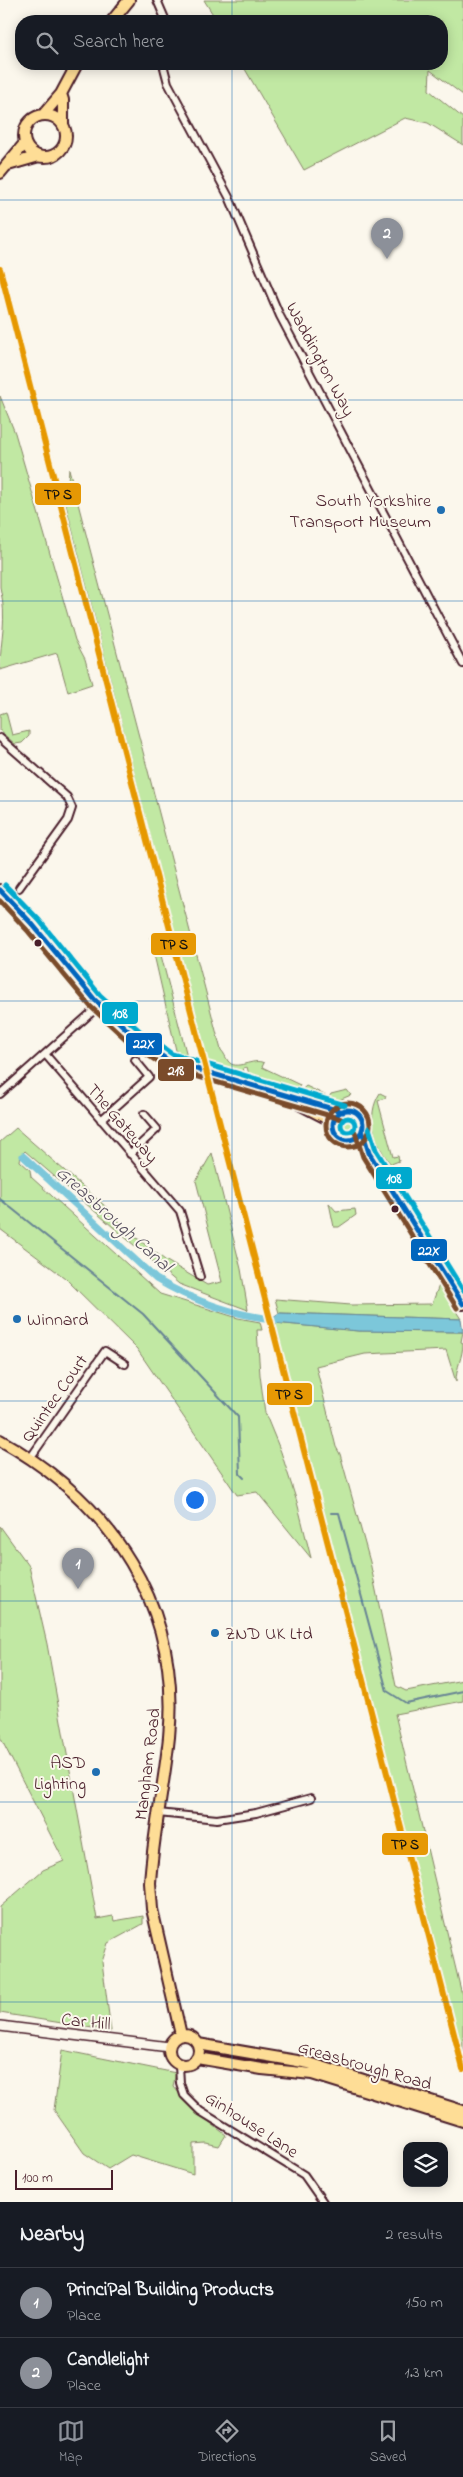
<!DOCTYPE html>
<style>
body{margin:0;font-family:"Indie Flower",sans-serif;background:#20242c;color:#f1f3f6}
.controls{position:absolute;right:15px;bottom:15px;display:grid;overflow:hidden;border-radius:10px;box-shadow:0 2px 12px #0003}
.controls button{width:45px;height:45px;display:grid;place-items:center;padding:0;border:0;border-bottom:1px solid #363941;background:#171b24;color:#f1f3f6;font:25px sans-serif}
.scale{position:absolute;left:15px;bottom:12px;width:98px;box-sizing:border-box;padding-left:5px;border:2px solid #4a1f2b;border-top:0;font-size:14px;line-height:18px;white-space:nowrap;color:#4a1f2b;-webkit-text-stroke:4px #fbf7ec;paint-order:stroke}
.you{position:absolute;left:194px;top:1499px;width:18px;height:18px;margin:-12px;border:4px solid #fff;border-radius:50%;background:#1a73e8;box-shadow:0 0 0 8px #1a73e833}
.badge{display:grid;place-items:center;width:32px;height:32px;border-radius:50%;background:#8c9099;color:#fff;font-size:16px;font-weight:700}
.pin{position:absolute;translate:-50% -41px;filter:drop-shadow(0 1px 2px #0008)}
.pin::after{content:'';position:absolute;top:26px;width:18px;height:15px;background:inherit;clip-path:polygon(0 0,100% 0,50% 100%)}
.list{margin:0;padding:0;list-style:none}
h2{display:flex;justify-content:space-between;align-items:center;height:65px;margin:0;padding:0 20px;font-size:21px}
h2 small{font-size:16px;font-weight:400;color:#9ea1a6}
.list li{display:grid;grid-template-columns:32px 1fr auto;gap:15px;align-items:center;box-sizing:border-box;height:70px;padding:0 20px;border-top:1px solid #363941}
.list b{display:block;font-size:19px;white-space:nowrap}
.list p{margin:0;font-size:16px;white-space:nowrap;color:#9ea1a6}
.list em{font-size:16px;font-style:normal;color:#9ea1a6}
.icon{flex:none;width:28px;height:28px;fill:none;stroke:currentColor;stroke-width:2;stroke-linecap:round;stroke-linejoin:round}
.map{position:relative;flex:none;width:463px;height:2202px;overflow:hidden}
.search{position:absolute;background:#171b24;box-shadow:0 2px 12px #0003;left:15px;right:15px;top:15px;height:55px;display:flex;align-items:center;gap:12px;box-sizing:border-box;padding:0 18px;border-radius:20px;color:#9ea1a6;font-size:19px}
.sheet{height:205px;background:#171b24}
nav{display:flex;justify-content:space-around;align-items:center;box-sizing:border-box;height:70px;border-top:1px solid #363941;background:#171b24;font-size:14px;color:#9ea1a6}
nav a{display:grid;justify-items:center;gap:2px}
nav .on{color:#8c9099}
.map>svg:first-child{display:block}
</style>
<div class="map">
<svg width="463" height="2202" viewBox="0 0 463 2202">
<rect width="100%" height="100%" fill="#fbf7ec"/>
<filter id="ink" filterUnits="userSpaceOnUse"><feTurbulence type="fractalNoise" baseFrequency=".02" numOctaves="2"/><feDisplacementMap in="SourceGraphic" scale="10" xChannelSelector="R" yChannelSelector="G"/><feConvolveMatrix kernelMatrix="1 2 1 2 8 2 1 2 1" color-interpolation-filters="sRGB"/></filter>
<g filter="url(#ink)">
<path fill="#c1e8a3" stroke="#868467" d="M204,0H463V95L430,70L429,90L463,118V145L428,123L405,118L304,170L242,64H442V21H217Z
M0,396L15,433L75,640L85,659L92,684L68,692L57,653L0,670C0,638 8,621 0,587Z
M69,469L221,1050C225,1054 225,1057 228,1061C236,1072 253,1057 264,1063L262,1067L300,1085L296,1093L250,1078L247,1067L243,1068L246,1077L209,1068L66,505Z
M6,712L12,735L29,731V736L22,743L15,744L0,731V714Z
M156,936L189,1064L178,1059L150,937Z
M306,1086L329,1097L331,1094L347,1090L351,1095L339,1100L298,1093Z
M380,1093L386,1096L385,1098L378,1101L393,1157L398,1156L399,1161L391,1164C375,1145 365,1116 380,1093Z
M339 1125a9 9 0 1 1 18 0a9 9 0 1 1-18 0Z
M16,1128L106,1207L129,1232L165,1260L207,1285L222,1282L196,1181L212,1153L241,1269L248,1310L179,1284L25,1151L21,1155L20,1161L30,1170L31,1177L160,1294L238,1318L260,1322L262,1330H257L260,1375L265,1413L281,1452L297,1502L311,1558L257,1492L237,1495L137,1349L65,1278L0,1229V1142Z
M329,1203L336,1211L355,1209L356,1215L339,1227H334Z
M439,1285L461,1319L279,1313L275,1299L351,1305L432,1304Z
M275,1323L358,1331L463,1332L461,1342L463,1343C463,1357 456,1367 456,1382L446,1350L365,1354L316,1366L336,1447L340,1454L370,1562L396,1686L406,1691L463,1680V1701L395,1714L463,1999V2057Z
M0,1526L29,1566L47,1644L97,1919L113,1916L114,1921L143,1916V1924L108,1943L102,1962L111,2031L0,2013V1907L43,1870L64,1861L0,1737Z
M62,2050L176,2073L173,2086L194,2110L226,2135L219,2146L206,2143L193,2144V2174L131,2155L108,2169L84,2153L54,2110Z"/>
<path fill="#7bc7da" stroke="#678494" d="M279,1313L461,1319L463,1332L358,1331L275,1323L273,1317Z"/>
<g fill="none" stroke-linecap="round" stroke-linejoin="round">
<path stroke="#678494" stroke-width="2" d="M0,1199L143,1314L238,1417L240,1474L244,1478
M331,1513H339L387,1691L406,1703L463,1691"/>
<path stroke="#7bc7da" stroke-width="7" d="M23,1156L156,1279C192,1301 239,1317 282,1320"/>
<g stroke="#4a1f2b" stroke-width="10">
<path id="minor" d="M157,0L166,21
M163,64L168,83L229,197L280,316L463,664
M0,738L67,797L72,808L68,820L19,888
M45,1054L180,1211L200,1277
M0,1094L100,1005
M101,1120L149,1077L135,1060
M130,1154L157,1129L144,1114
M31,1457L105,1351L125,1364
M158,1813L217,1819L256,1813L311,1798
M179,2065L180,2083L184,2095L200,2111L304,2175L323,2202"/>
</g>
<g stroke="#4a1f2b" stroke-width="12">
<path id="secondary" d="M0,2026L169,2047"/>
</g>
<g stroke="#4a1f2b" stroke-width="14">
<path id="primary" d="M112,21L129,0
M61,94L63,100V125
M43,115L61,94L77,64
M24 136a21 21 0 1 1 42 0a21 21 0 1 1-42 0Z
M8,165L39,156
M0,173L25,143
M0,890L33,925L95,1000L135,1037L169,1061L343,1112
M297,1103L334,1122
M333 1125a15 15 0 1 1 30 0a15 15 0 1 1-30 0Z
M362,1130L369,1153L463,1304
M0,1440C111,1502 182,1606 169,1737C164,1786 153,1834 150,1883L152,1909L181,2035
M169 2050a15 15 0 1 1 30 0a15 15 0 1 1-30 0Z
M198,2044L309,2063L463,2111
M197,2058L262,2069L312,2074L463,2121"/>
</g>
<use href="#minor" stroke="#fbf7ec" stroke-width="6"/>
<use href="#secondary" stroke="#fbf7ec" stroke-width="9"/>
<use href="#primary" stroke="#fedd96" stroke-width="10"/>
<g stroke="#fbf7ec" stroke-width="9">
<path id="bus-1" d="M0,890L33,925L95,1000L135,1037L169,1061L343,1112
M333 1125a15 15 0 1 1 30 0a15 15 0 1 1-30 0Z
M362,1130L369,1153L463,1304"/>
</g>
<g stroke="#fbf7ec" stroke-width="9">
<path id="bus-2" d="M0,901L27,930L90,1006L130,1043L165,1067L341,1119
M326 1125a22 22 0 1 1 44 0a22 22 0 1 1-44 0Z
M355,1132L363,1157L457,1308"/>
</g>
<g stroke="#fbf7ec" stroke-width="9">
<path id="bus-3" d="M5,885L39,920L100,995L140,1031L172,1054L345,1105
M341 1125a7 7 0 1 1 14 0a7 7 0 1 1-14 0Z
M369,1128L376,1150L463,1290"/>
</g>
<use href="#bus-1" stroke="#0065bd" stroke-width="5"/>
<use href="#bus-2" stroke="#7a4b2a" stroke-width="5"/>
<use href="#bus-3" stroke="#00a9ce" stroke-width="5"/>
<g stroke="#fbf7ec" stroke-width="10">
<path id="rail-1" d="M0,269L463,2069"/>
</g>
<use href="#rail-1" stroke="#e69804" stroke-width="6"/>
</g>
</g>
<path fill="none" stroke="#1f6fb2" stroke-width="1" stroke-opacity="0.55" d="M232,0V21M232,64V2202M0,200H463M0,400H463M0,601H463M0,801H463M0,1001H463M0,1201H463M0,1401H463M0,1601H463M0,1802H463M0,2002H463"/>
<g fill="#1f6fb2" stroke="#fbf7ec" stroke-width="2">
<circle cx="441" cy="510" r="5"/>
<circle cx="17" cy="1319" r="5"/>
<circle cx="215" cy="1633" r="5"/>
<circle cx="96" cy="1772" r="5"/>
</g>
<g fill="#4a1f2b" stroke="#fbf7ec" stroke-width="2">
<circle cx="38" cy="943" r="4.5"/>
<circle cx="395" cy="1209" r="4.5"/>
</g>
<g text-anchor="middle" stroke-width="4" stroke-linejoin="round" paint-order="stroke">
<g font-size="18" fill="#4a1f2b" stroke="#fbf7ec">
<text transform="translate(321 359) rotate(62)" y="6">Waddington Way</text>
<text transform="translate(123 1123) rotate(49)" y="6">The Gateway</text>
<text transform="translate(54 1398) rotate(-55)" y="6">Quintec Court</text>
<text transform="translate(147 1764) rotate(-83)" y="6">Mangham Road</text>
<text transform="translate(86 2021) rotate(6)" y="6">Car Hill</text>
<text transform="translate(365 2065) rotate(16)" y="6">Greasbrough Road</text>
<text transform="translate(252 2124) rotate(33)" y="6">Ginhouse Lane</text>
</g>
<g font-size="18" fill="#4a1f2b" stroke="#fbf7ec" text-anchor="end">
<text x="431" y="506">South Yorkshire<tspan x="431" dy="21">Transport Museum</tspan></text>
<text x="27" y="1325" text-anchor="start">Winnard</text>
<text x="225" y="1639" text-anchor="start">ZND UK Ltd</text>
<text x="86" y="1768">ASD<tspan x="86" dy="21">Lighting</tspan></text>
</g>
<g font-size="19" font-style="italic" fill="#595160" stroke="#fbf7ec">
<text transform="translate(115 1218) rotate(42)" y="7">Greasbrough Canal</text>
</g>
</g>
<g stroke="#fbf7ec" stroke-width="2">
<rect x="34" y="482" width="48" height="24" rx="5" fill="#e69804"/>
<rect x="150" y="932" width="47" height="24" rx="5" fill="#e69804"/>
<rect x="101" y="1001" width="38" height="24" rx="5" fill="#00a9ce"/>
<rect x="125" y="1032" width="38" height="24" rx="5" fill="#0065bd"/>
<rect x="157" y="1058" width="38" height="24" rx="5" fill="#7a4b2a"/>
<rect x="375" y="1166" width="38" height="24" rx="5" fill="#00a9ce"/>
<rect x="410" y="1238" width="38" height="24" rx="5" fill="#0065bd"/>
<rect x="266" y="1382" width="47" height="24" rx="5" fill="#e69804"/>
<rect x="381" y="1832" width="48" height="24" rx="5" fill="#e69804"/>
</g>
<g font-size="14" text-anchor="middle" font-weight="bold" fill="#fff">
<text x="120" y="1018">108</text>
<text x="144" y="1048">22X</text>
<text x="176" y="1075">218</text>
<text x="394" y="1183">108</text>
<text x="429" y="1255">22X</text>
</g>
<g font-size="14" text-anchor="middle" font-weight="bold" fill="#111">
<text x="58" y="499">TP S</text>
<text x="174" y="949">TP S</text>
<text x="289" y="1399">TP S</text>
<text x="405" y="1849">TP S</text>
</g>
</svg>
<div class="controls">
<button><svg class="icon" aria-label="layers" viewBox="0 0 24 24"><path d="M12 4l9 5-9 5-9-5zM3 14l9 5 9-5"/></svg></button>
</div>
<div class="scale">100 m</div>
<div class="you"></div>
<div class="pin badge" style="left:78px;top:1589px">1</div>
<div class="pin badge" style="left:387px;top:259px">2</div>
<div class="search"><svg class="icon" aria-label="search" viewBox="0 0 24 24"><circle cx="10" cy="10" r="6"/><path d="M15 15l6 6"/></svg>Search here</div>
</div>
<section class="sheet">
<h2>Nearby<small>2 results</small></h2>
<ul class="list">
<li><span class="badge">1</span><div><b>PrinciPal Building Products</b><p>Place</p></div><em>150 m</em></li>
<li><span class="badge">2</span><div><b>Candlelight</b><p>Place</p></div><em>1.3 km</em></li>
</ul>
</section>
<nav>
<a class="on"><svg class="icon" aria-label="map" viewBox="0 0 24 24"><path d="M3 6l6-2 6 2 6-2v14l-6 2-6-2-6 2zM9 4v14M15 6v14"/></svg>Map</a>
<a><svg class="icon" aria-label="directions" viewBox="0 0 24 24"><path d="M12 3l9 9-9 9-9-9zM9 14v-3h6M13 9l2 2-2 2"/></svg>Directions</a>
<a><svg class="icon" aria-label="saved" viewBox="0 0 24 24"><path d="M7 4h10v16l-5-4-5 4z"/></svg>Saved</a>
</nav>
